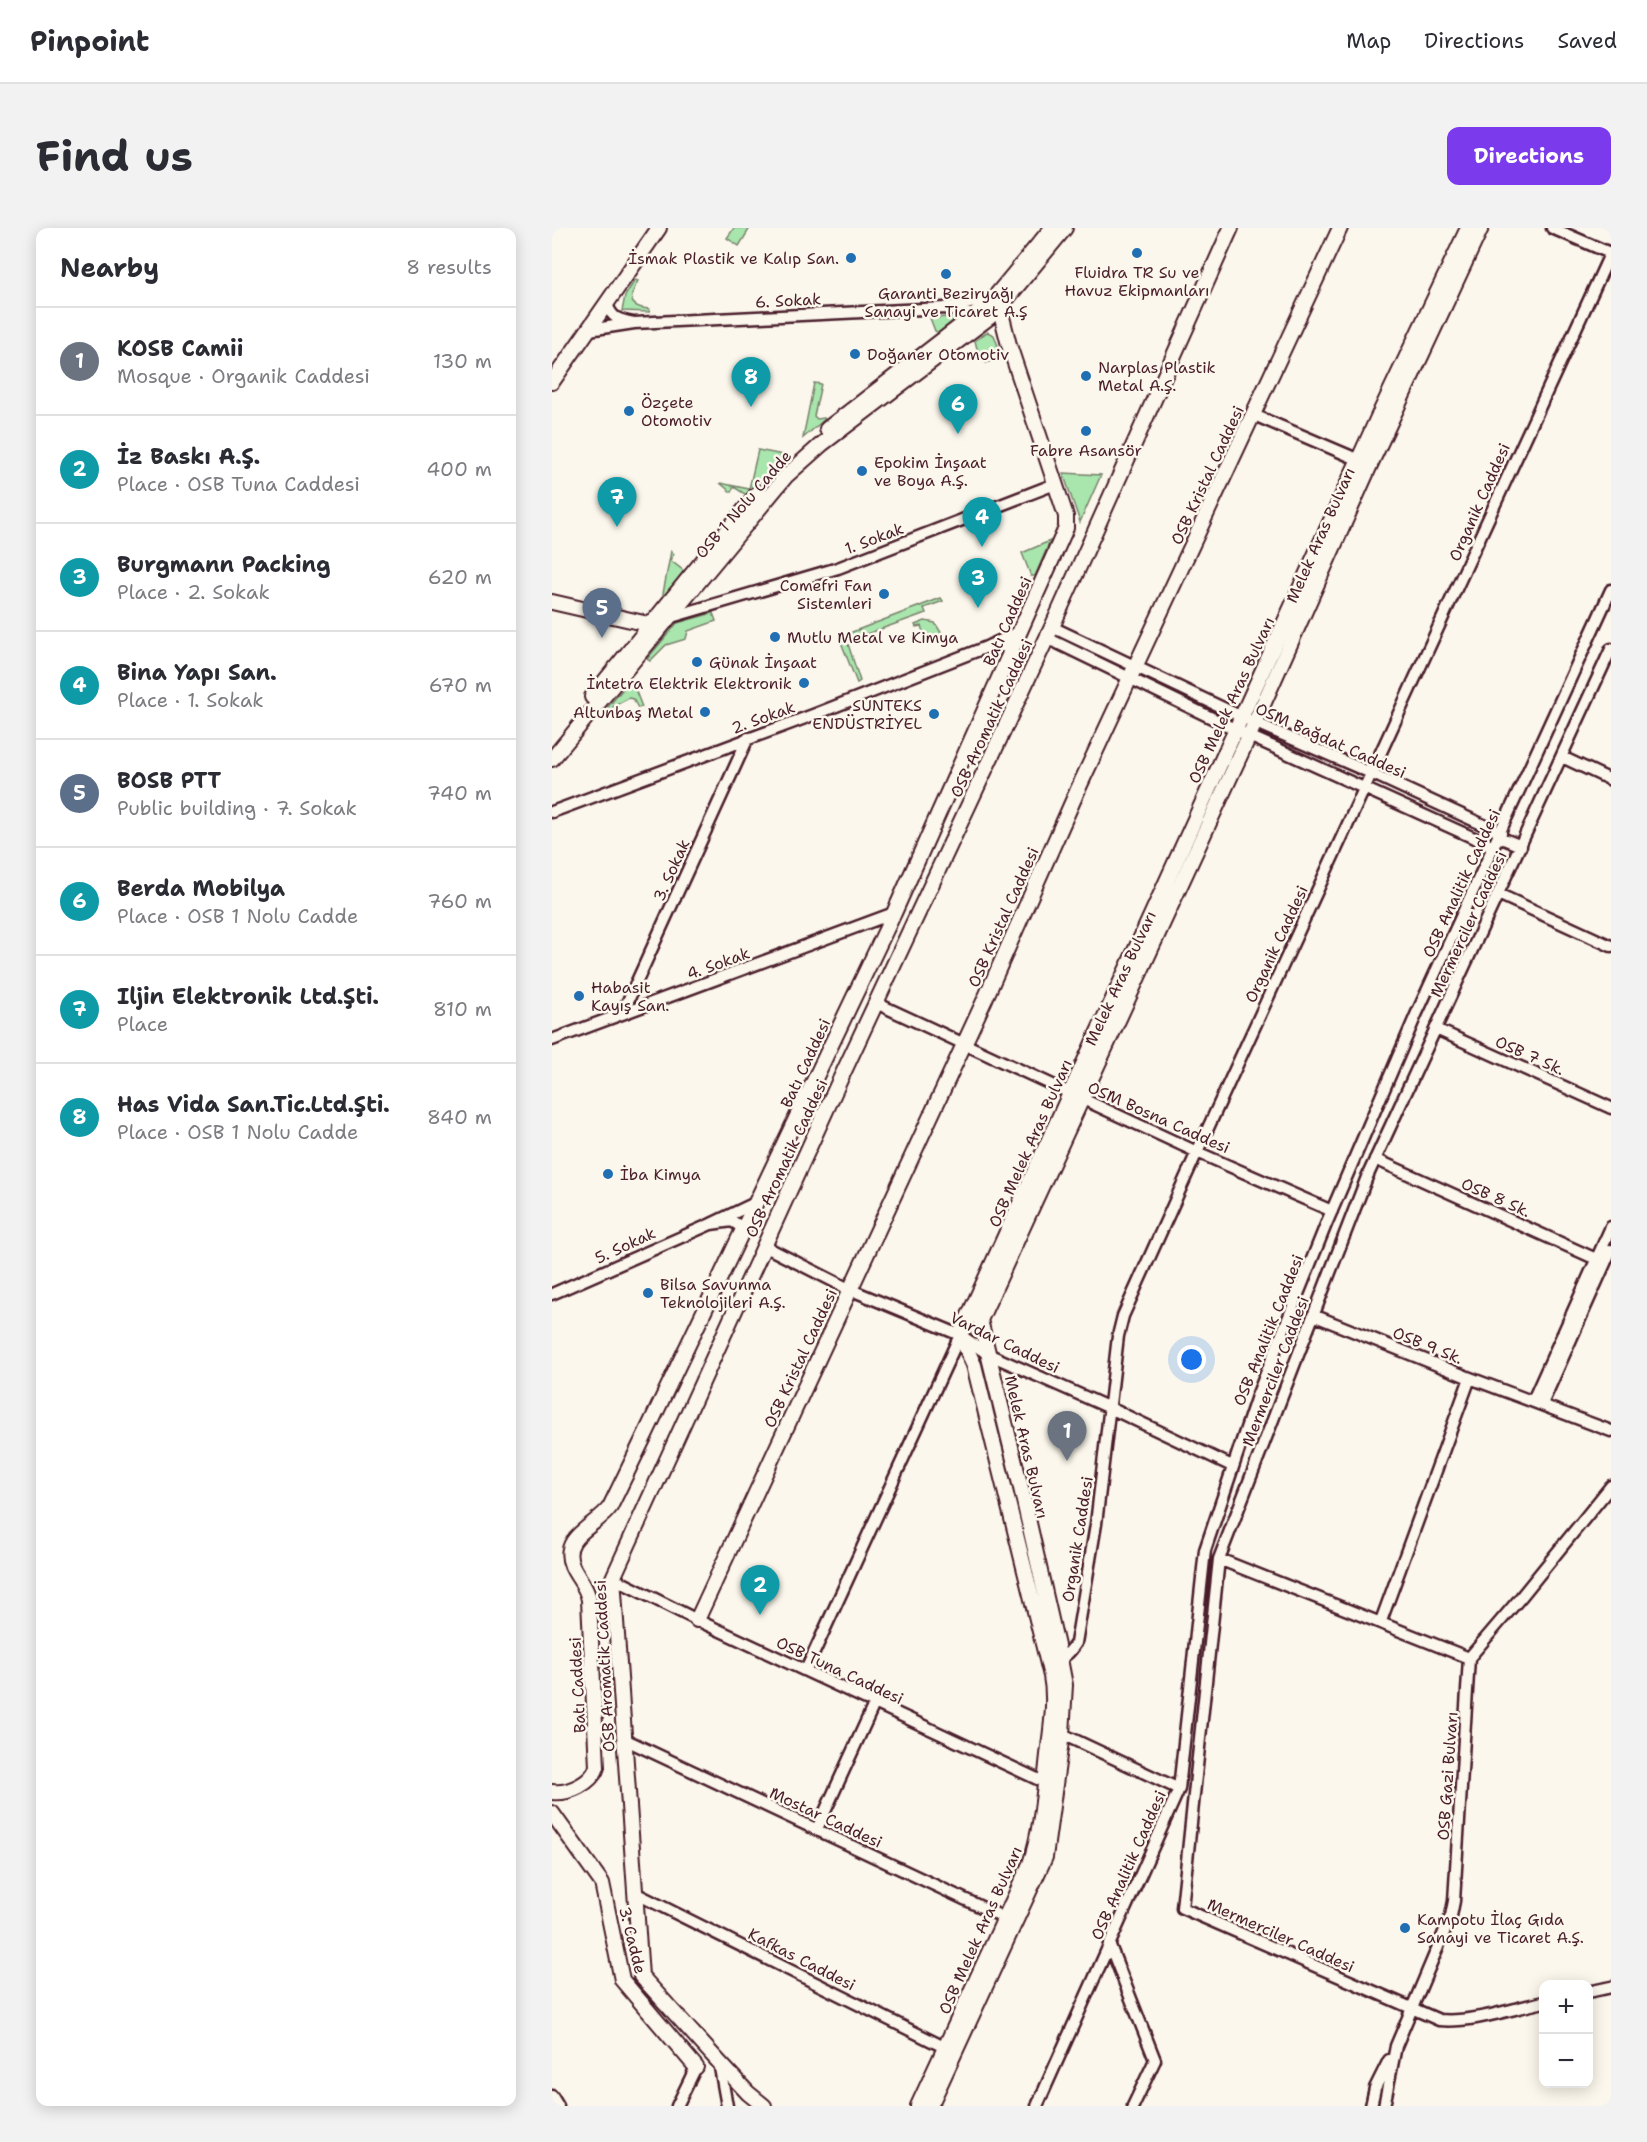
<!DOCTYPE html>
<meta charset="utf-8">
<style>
body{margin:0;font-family:"Shantell Sans",sans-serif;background:#f2f2f3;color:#2b2b33}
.controls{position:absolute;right:18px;bottom:18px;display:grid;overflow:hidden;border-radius:12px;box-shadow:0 3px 15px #0003}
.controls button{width:54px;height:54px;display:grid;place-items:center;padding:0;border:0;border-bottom:2px solid #e1e1e2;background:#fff;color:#2b2b33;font:30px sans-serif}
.you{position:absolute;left:640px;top:1132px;width:21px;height:21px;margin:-15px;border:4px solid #fff;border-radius:50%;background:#1a73e8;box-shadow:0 0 0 9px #1a73e833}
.badge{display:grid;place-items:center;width:39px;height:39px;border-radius:50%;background:#7c3aed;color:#fff;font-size:20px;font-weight:700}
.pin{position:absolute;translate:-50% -50px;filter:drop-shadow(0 2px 3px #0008)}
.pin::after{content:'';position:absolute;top:32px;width:21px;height:18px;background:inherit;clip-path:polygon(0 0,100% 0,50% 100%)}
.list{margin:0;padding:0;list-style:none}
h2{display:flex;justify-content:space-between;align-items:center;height:78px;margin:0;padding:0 24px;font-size:26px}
h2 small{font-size:20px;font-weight:400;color:#7c7c81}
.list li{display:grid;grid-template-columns:39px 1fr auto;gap:18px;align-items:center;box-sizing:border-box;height:108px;padding:0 24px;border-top:2px solid #e1e1e2}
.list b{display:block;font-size:22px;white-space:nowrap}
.list p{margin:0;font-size:20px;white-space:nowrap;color:#7c7c81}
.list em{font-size:20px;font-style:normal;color:#7c7c81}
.map{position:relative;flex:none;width:1059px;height:1878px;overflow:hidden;border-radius:12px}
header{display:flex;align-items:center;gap:36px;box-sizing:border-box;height:84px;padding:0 30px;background:#fff;border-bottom:2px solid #e1e1e2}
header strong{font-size:28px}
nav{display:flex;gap:33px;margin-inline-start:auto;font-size:21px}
.intro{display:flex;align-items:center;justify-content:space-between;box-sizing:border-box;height:144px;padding:0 36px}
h1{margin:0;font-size:42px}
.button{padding:15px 27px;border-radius:12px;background:#7c3aed;color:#fff;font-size:21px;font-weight:700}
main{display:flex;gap:36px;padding:0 36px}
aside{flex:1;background:#fff;border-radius:12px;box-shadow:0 3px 15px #0003}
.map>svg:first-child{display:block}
</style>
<header>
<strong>Pinpoint</strong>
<nav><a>Map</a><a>Directions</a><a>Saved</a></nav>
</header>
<div class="intro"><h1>Find us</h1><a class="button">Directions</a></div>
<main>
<aside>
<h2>Nearby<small>8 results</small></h2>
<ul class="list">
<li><span class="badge" style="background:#6b7280">1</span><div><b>KOSB Camii</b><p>Mosque · Organik Caddesi</p></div><em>130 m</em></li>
<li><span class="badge" style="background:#0f9aa8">2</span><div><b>İz Baskı A.Ş.</b><p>Place · OSB Tuna Caddesi</p></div><em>400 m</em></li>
<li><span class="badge" style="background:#0f9aa8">3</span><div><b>Burgmann Packing</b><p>Place · 2. Sokak</p></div><em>620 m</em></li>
<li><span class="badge" style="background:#0f9aa8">4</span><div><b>Bina Yapı San.</b><p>Place · 1. Sokak</p></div><em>670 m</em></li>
<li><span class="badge" style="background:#5c6f8a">5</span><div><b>BOSB PTT</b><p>Public building · 7. Sokak</p></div><em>740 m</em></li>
<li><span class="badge" style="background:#0f9aa8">6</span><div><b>Berda Mobilya</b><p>Place · OSB 1 Nolu Cadde</p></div><em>760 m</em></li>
<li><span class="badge" style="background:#0f9aa8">7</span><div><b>Iljin Elektronik Ltd.Şti.</b><p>Place</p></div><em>810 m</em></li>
<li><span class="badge" style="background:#0f9aa8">8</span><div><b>Has Vida San.Tic.Ltd.Şti.</b><p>Place · OSB 1 Nolu Cadde</p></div><em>840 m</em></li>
</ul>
</aside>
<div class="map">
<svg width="1059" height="1878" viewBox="0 0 1059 1878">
<rect width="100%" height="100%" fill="#fbf7ec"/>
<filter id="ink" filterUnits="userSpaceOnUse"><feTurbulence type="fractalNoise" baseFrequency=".0167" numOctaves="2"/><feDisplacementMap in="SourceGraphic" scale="12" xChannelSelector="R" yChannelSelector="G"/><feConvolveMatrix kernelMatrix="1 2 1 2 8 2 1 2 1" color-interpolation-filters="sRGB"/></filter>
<g filter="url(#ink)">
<path fill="#a8e6ad" stroke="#79826c" stroke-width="1.5" d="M182,0H198L187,18L175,10Z
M83,52L86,53C77,69 75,79 97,81L98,84L70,83L73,68Z
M398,89L401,91V95L387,105L383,103L378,90Z
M435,104L442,107L450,129L434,135L431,127L427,128L423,113Z
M262,155L269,156L262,188L265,191L272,190L273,191L251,210Z
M206,222L231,227L196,268L182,259L179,264L168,255L197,261Z
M511,245L549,247L528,294Z
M498,313L483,348H479L470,325Z
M119,323L122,326L118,332L132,343L110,371Z
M389,370L391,373L372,380L374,385L295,413L308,453L305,455L287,409Z
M161,385L164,393L136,403L134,411L114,417L98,433L95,431L125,395Z
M373,393L383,395L390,406L374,412L369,398L364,399L363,397Z
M79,451L90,479L86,480L81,471L77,470L62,478L50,491H46Z"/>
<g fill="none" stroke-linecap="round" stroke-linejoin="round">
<g stroke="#4a1f2b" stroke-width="15">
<path id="street" d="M1000,0L1058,25
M427,88L392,80L423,74L441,78
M82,95L392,80
M37,102L82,95C67,92 60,91 55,76
M702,187L812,234
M116,390L286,340L503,256
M500,399L690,489L819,545L949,605
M495,410L697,508L942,619
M461,421L450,418L432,420L469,403
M1010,529L1059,552
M0,584L261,487L432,420
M947,609L969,618
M946,666L1059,718
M324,775L645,924L780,983
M70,786L196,510
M884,801L1059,880
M0,812L342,685
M823,931L1053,1035
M191,1000L180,993L159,996L203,975
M212,1018L297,1061L408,1107L436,1126L558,1180L680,1238
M0,1066L159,996
M761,1087L918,1150L1059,1203
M981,1172L1059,999
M990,1176L1059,1022
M667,1331L917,1430
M61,1350L145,1392L498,1557
M829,1393L918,1150
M502,1432C513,1430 518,1424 524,1415L544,1296L566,1108L571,1088L645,924L1059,24
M254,1442L408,1107
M504,1505L510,1506L627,1561
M72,1511L459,1693
M265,1601L323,1474
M83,1665L400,1823
M557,1715L603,1832L581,1878
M1036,1764L1059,1759
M992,1774C958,1781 922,1795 887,1792L630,1680L667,1331L815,949L1059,421
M167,1834L175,1878
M0,1868L6,1878
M125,1878L144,1839
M485,1878L627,1561L653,1322L705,1168L775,994L864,787L1059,362
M819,1878L823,1860L837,1832
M832,1878L844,1818L899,1688L902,1673L917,1430L969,1369L1059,1258"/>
</g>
<g stroke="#4a1f2b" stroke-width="18">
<path id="secondary" d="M0,154L107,0
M275,201L437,76L500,0
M0,374L96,396L104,394
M40,469L206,265
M0,531L234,248L270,216L443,85L513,0
M145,1392L433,771L527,559L788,0
M0,1564C17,1566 40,1555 45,1539L37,1372C35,1358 25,1350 20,1338C7,1308 45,1298 58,1279L94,1205L342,685L514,300V288L457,117L450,89L441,78
M0,1585L50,1655L70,1752L144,1839
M212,1878L196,1865L167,1834L89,1748L61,1350L286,856L500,399L679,0
M366,1878L478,1636C490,1601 492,1563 496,1527C499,1501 504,1473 499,1448L422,1137L408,1107L827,187L916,0
M378,1878L493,1629L510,1506L513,1457L508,1431L469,1260L428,1092L697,508L818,237L929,0"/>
</g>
<use href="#street" stroke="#fbf7ec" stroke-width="10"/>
<use href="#secondary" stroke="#fbf7ec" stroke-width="14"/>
</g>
</g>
<g fill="#1f6fb2" stroke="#fbf7ec" stroke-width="2">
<circle cx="585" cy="25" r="6"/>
<circle cx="299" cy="30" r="6"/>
<circle cx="394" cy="46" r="6"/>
<circle cx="303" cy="126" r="6"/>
<circle cx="534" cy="148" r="6"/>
<circle cx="77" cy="183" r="6"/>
<circle cx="534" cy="203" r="6"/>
<circle cx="310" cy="243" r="6"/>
<circle cx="332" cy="366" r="6"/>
<circle cx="223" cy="409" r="6"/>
<circle cx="145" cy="434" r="6"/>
<circle cx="252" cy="455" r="6"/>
<circle cx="153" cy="484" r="6"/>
<circle cx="382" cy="486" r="6"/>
<circle cx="27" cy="768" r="6"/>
<circle cx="56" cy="946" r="6"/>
<circle cx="96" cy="1065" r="6"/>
<circle cx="853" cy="1700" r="6"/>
</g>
<g text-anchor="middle" stroke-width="5" stroke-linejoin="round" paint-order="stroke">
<g font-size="16" fill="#4a1f2b" stroke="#fbf7ec" text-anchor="start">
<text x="287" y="36" text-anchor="end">İsmak Plastik ve Kalıp San.</text>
<text x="585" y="50" text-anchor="middle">Fluidra TR Su ve<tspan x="585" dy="18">Havuz Ekipmanları</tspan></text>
<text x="394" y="71" text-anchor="middle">Garanti Beziryağı<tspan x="394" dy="18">Sanayi ve Ticaret A.Ş</tspan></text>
<text x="315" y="132">Doğaner Otomotiv</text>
<text x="546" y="145">Narplas Plastik<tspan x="546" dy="18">Metal A.Ş.</tspan></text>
<text x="89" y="180">Özçete<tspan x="89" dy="18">Otomotiv</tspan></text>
<text x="534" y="228" text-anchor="middle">Fabre Asansör</text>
<text x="322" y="240">Epokim İnşaat<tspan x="322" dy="18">ve Boya A.Ş.</tspan></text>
<text x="320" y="363" text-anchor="end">Comefri Fan<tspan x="320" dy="18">Sistemleri</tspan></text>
<text x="235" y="415">Mutlu Metal ve Kimya</text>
<text x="157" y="440">Günak İnşaat</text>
<text x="240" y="461" text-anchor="end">İntetra Elektrik Elektronik</text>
<text x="370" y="483" text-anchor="end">SUNTEKS<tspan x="370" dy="18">ENDÜSTRİYEL</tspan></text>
<text x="141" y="490" text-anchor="end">Altunbaş Metal</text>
<text x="39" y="765">Habasit<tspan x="39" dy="18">Kayış San.</tspan></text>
<text x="68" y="952">İba Kimya</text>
<text x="108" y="1062">Bilsa Savunma<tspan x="108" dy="18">Teknolojileri A.Ş.</tspan></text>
<text x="865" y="1697">Kampotu İlaç Gıda<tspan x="865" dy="18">Sanayi ve Ticaret A.Ş.</tspan></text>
</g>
<g font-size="16" fill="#4a1f2b" stroke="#fbf7ec">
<text transform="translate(236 72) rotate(-3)" y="6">6. Sokak</text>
<text transform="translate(655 247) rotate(-65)" y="6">OSB Kristal Caddesi</text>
<text transform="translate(927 274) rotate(-66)" y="6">Organik Caddesi</text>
<text transform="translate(191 276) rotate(-49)" y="6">OSB 1 Nolu Cadde</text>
<text transform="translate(768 307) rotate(-66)" y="6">Melek Aras Bulvarı</text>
<text transform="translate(322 310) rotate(-21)" y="6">1. Sokak</text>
<text transform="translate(455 393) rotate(-66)" y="6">Batı Caddesi</text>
<text transform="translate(679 472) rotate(-65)" y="6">OSB Melek Aras Bulvarı</text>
<text transform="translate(211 489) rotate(-20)" y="6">2. Sokak</text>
<text transform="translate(439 490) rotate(-65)" y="6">OSB Aromatik Caddesi</text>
<text transform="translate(779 512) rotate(24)" y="6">OSM Bağdat Caddesi</text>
<text transform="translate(119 642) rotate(-66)" y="6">3. Sokak</text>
<text transform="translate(909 655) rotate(-65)" y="6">OSB Analitik Caddesi</text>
<text transform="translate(451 689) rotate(-66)" y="6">OSB Kristal Caddesi</text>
<text transform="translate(916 696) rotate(-65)" y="6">Mermerciler Caddesi</text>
<text transform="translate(724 716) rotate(-65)" y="6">Organik Caddesi</text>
<text transform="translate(166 735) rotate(-20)" y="6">4. Sokak</text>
<text transform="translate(568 750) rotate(-65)" y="6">Melek Aras Bulvarı</text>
<text transform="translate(978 827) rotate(24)" y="6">OSB 7 Sk.</text>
<text transform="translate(253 835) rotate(-65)" y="6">Batı Caddesi</text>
<text transform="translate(607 889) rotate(24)" y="6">OSM Bosna Caddesi</text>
<text transform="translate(478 915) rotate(-66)" y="6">OSB Melek Aras Bulvarı</text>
<text transform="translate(234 930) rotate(-65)" y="6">OSB Aromatik Caddesi</text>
<text transform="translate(944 969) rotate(24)" y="6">OSB 8 Sk.</text>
<text transform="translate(73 1017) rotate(-25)" y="6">5. Sokak</text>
<text transform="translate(716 1102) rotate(-68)" y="6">OSB Analitik Caddesi</text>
<text transform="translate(453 1114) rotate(26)" y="6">Vardar Caddesi</text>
<text transform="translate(876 1117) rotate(22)" y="6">OSB 9 Sk.</text>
<text transform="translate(248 1130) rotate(-65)" y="6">OSB Kristal Caddesi</text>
<text transform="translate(723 1143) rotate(-69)" y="6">Mermerciler Caddesi</text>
<text transform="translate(475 1219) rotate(77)" y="6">Melek Aras Bulvarı</text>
<text transform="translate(525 1311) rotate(-81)" y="6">Organik Caddesi</text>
<text transform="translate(52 1438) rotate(-93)" y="6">OSB Aromatik Caddesi</text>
<text transform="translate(288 1442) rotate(25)" y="6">OSB Tuna Caddesi</text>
<text transform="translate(25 1457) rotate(-93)" y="6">Batı Caddesi</text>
<text transform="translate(895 1548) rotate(-86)" y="6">OSB Gazi Bulvarı</text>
<text transform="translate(274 1589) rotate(25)" y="6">Mostar Caddesi</text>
<text transform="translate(576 1637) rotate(-66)" y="6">OSB Analitik Caddesi</text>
<text transform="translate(428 1702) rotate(-66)" y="6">OSB Melek Aras Bulvarı</text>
<text transform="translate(729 1707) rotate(24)" y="6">Mermerciler Caddesi</text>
<text transform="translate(81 1712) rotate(76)" y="6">3. Cadde</text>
<text transform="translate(250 1731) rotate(27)" y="6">Kafkas Caddesi</text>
</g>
</g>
</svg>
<div class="controls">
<button>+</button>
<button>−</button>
</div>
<div class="you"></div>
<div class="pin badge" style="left:515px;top:1233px;background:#6b7280">1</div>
<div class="pin badge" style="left:208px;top:1387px;background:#0f9aa8">2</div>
<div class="pin badge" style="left:426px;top:380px;background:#0f9aa8">3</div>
<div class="pin badge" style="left:430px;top:319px;background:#0f9aa8">4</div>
<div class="pin badge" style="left:50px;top:410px;background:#5c6f8a">5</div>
<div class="pin badge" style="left:406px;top:206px;background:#0f9aa8">6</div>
<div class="pin badge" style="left:65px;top:299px;background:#0f9aa8">7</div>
<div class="pin badge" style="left:199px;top:179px;background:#0f9aa8">8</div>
</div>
</main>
